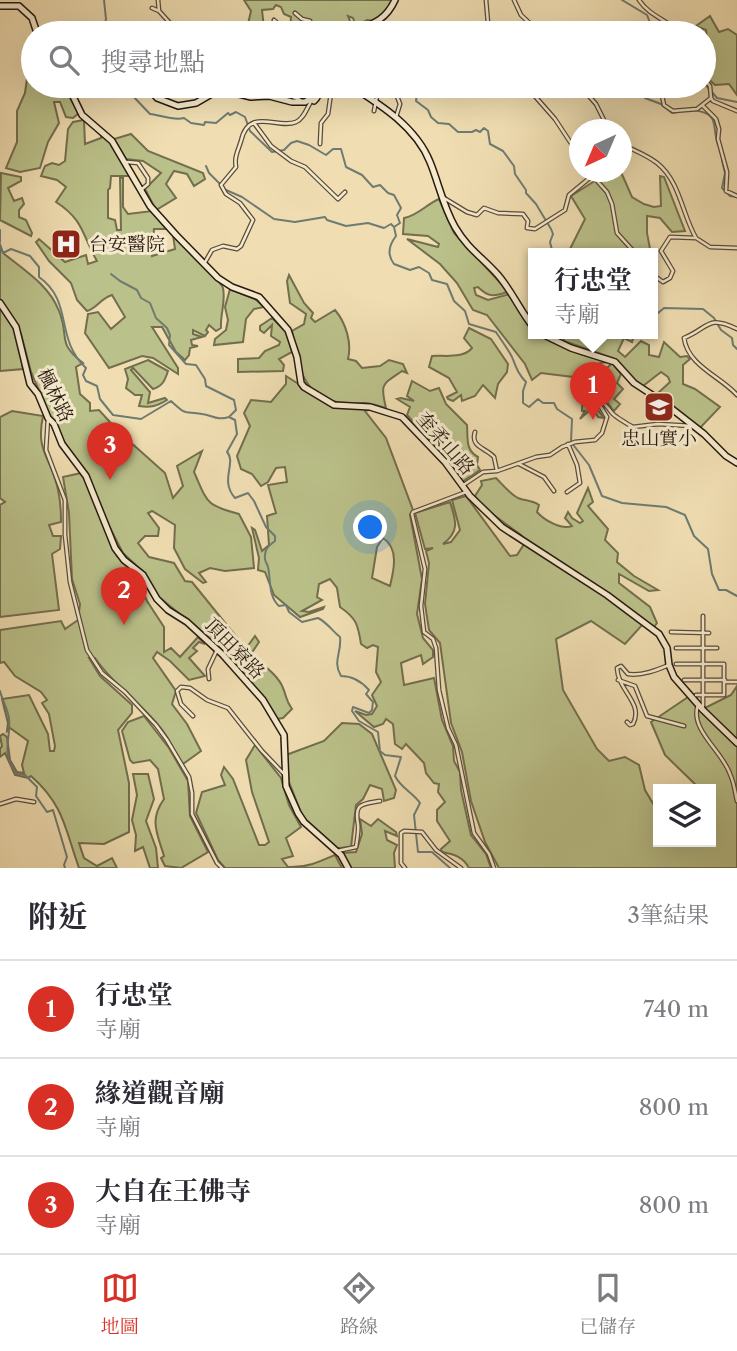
<!DOCTYPE html>
<html lang="zh-TW">
<meta charset="utf-8">
<style>
body{margin:0;font-family:"Libre Caslon Text","Noto Serif TC",serif;background:#f7f7f7;color:#2b2b33}
.controls{position:absolute;right:21px;bottom:21px;display:grid;overflow:hidden;border-radius:0px;box-shadow:0 7px 28px #0002}
.controls button{width:63px;height:63px;display:grid;place-items:center;padding:0;border:0;border-bottom:2px solid #e1e1e2;background:#fff;color:#2b2b33;font:35px sans-serif}
.compass{position:absolute;left:569px;top:119px;width:63px;height:63px;border-radius:50%;background:#fff;box-shadow:0 7px 28px #0002;rotate:224deg}
.you{position:absolute;left:371px;top:528px;width:24px;height:24px;margin:-18px;border:5px solid #fff;border-radius:50%;background:#1a73e8;box-shadow:0 0 0 10px #1a73e833}
.badge{display:grid;place-items:center;width:46px;height:46px;border-radius:50%;background:#d93025;color:#fff;font-size:23px;font-weight:700}
.pin{position:absolute;translate:-50% -58px;filter:drop-shadow(0 2px 4px #0008)}
.pin::after{content:'';position:absolute;top:37px;width:24px;height:21px;background:inherit;clip-path:polygon(0 0,100% 0,50% 100%)}
.popup{position:absolute;left:528px;top:248px;width:130px;height:91px;box-sizing:border-box;display:grid;place-content:center;border-radius:0px;background:#fff;filter:drop-shadow(0 2px 5px #0005);font-size:23px;white-space:nowrap;color:#7c7c81}
.popup b{font-size:26px;color:#2b2b33}
.popup::after{content:'';position:absolute;left:50%;top:100%;margin-left:-14px;border:14px solid transparent;border-top-color:#fff}
.list{margin:0;padding:0;list-style:none}
h2{display:flex;justify-content:space-between;align-items:center;height:91px;margin:0;padding:0 28px;font-size:30px}
h2 small{font-size:23px;font-weight:400;color:#7c7c81}
.list li{display:grid;grid-template-columns:46px 1fr auto;gap:21px;align-items:center;box-sizing:border-box;height:98px;padding:0 28px;border-top:2px solid #e1e1e2}
.list b{display:block;font-size:26px;white-space:nowrap}
.list p{margin:0;font-size:23px;white-space:nowrap;color:#7c7c81}
.list em{font-size:23px;font-style:normal;color:#7c7c81}
.icon{flex:none;width:38px;height:38px;fill:none;stroke:currentColor;stroke-width:2;stroke-linecap:round;stroke-linejoin:round}
.map{position:relative;flex:none;width:737px;height:868px;overflow:hidden}
.search{position:absolute;background:#fff;box-shadow:0 7px 28px #0002;left:21px;right:21px;top:21px;height:77px;display:flex;align-items:center;gap:18px;box-sizing:border-box;padding:0 24px;border-radius:38px;color:#7c7c81;font-size:26px}
.sheet{height:385px;background:#fff}
nav{display:flex;justify-content:space-around;align-items:center;box-sizing:border-box;height:98px;border-top:2px solid #e1e1e2;background:#fff;font-size:19px;color:#7c7c81}
nav a{display:grid;justify-items:center;gap:4px}
nav .on{color:#d93025}
.map>svg:first-child{display:block}
</style>
<div class="map">
<svg width="737" height="868" viewBox="0 0 737 868">
<rect width="100%" height="100%" fill="#f0deb2"/>
<filter id="stains"><feTurbulence type="fractalNoise" baseFrequency=".00286" numOctaves="4"/><feColorMatrix values="0 0 0 0 .2 0 0 0 0 .09 0 0 0 0 .02 0 0 0 .5 -.17"/></filter>
<radialGradient id="worn" r=".72"><stop offset=".6" stop-color="#630" stop-opacity="0"/><stop offset="1" stop-color="#630" stop-opacity=".3"/></radialGradient>
<path fill="#bbc18a" stroke="#726e4e" stroke-width="2" fill-rule="evenodd" d="M244,0H393L387,14L372,21L367,20L356,26L353,18L348,16L352,26L350,33H295L290,31L291,17L284,14L281,7L276,5L273,9L262,10L264,28H247L251,11Z
M710,16L719,32L728,29L737,35V95L729,84L715,85L704,75V67L713,52L707,43L706,30L696,26Z
M30,57L33,62V86H63L79,113L73,118L66,117L60,102H54L59,123L48,142L40,168L20,172L6,168L17,142V111L25,93Z
M84,120L85,144L101,138V134L110,141L130,176H111L110,188L108,190V218L115,220L117,230H121L120,178H123V207L128,214L152,211L166,229H154L152,256L175,249L173,235C181,245 221,280 223,288C226,302 220,314 221,328L216,331L209,325L206,330L208,332L205,336L193,330V334L202,337L191,340L192,345L198,346L190,348L189,355L185,360L176,352L162,327H152L178,368V374L153,358L142,356L109,368L85,333L88,314L98,312L111,329L125,317L112,295C100,299 97,308 87,311L77,300L71,283L49,261L36,242L39,239L65,262L86,255L88,264L97,261C82,235 84,220 56,202L66,187L57,180L41,176L45,166L52,163L59,165L65,161L68,129L73,122Z
M131,134L148,151L203,173L205,179L194,186L187,174L174,171L166,184L176,198L156,210L145,189L161,173L143,161L126,159L114,139Z
M609,172H621L632,197L644,204L654,207L661,206L660,176L664,177L685,231L672,232L660,218L647,216V233L651,254L568,253L585,219L571,196Z
M1,173L21,177V181L8,188L14,201L22,198L24,204L19,210V217L26,220L32,233L31,236L0,220Z
M439,199L454,233L505,288L507,292C493,297 488,297 478,287L474,288L476,295L488,300L510,294L533,330L534,334H540L580,354L609,362L600,363L602,373L612,363L621,374L617,383L623,389L614,399L620,404L614,411L596,388L592,390L600,400L594,405L604,418L598,417L592,405L589,411L580,419L585,411H582L583,387L573,377L541,373L532,380L525,364L487,315L473,310L457,283L440,264L407,239L438,247L439,244L428,236L403,234L404,218C417,216 427,204 439,199Z
M0,246L3,253C24,270 49,285 59,311C70,338 56,342 83,363L76,367L80,394L90,403V411L99,410L119,432L165,473L173,498L183,486L177,466L202,451L194,472C208,503 205,505 239,514L251,537L254,568L225,571L210,568L199,573L206,582L203,583L185,569L174,548L175,525L152,511L148,513L159,528L158,536H145L138,543L149,557L174,563L185,581L192,582L243,645L247,647L255,636L259,642L251,654C261,663 279,676 283,688C287,697 285,699 292,709L283,718L277,719L243,673L188,621L158,596L144,573L123,553L91,491L117,556L146,585L143,587L140,585L147,601L164,627V652L171,648L180,657L198,637L205,644L199,642L193,648L197,651L189,658L205,676L189,680L170,661L157,652L153,658L176,691L172,704L187,724L201,751L183,764C175,754 171,741 163,731C143,704 113,685 95,658H89L100,676L132,705V713L118,730L129,783V832L104,844L79,843L84,858L97,866L112,858L117,868H79C65,829 64,805 31,776L28,778L15,775L5,753L0,757V749L2,746L0,736L3,734L7,737L10,760L17,772L24,773L22,765L28,741L10,728L7,731L8,723L2,699L29,695L48,734L50,751H54L55,746L49,714L42,703L47,700L41,692L15,676L4,662L0,663V630L61,621L65,629L78,620L80,604L72,579L69,513L63,477L81,473L48,412L31,372L21,334L0,299Z
M289,275L304,303L313,313L311,318L315,322L335,310C346,323 352,343 348,359L356,361L362,368L380,366L389,360L403,364L407,373L402,371C382,385 380,383 386,408C379,406 371,403 364,403C358,403 353,405 347,404C300,398 300,368 292,331L304,324L306,314L290,303L287,281Z
M230,289L255,299L264,307L254,309L246,319L243,342L214,345L215,339L226,330L228,320L225,307Z
M0,307L17,334L23,369L0,371Z
M272,318L287,333L292,352L279,359L284,365L283,371L238,372V359L259,358L265,351L279,345L280,342L271,336L272,325L264,333L260,330V326Z
M469,328L491,339L508,364L507,372L498,384L495,398L483,385L475,396L462,401L461,395L453,401L448,399L447,397L457,392L449,378L429,367L432,356C445,355 463,359 472,348L464,338Z
M563,334H601L603,337L604,334L634,335L632,342L624,338L618,351L625,357L641,341L649,345V355L659,357L664,342L680,357L687,356L690,359L683,365V384L695,389L720,407L700,428L657,394L670,382L668,377L661,372L643,386L628,375L616,359L564,341Z
M148,360L168,371C165,380 163,386 153,389L133,368L131,370L150,392L148,403L165,398L167,400C157,406 151,408 139,406L142,395H135L126,388L128,379L125,369Z
M286,376L333,406L372,409L365,411L386,438L413,510L410,515L422,579L417,614L423,638L433,650V657L423,664L421,655L401,663L404,685L434,678L442,720L453,746L454,761L460,772L461,790L471,835L486,854L491,868H469C463,857 454,854 442,852L441,849L450,841L437,821V810L445,802L438,792L439,784L434,783L426,773L424,763L406,744L402,749L395,744L393,724L386,719L383,724L374,727L355,711L366,715L372,714L377,706L372,695L381,682L376,672L378,647L373,645L367,648L361,644C358,624 356,618 340,607L337,588L330,579L319,584L317,597L322,600L302,611L309,612L324,607L323,609L300,617L274,595L265,572L258,570L259,558L252,528L255,530L262,551L269,545L267,516L276,513L268,485L287,482L285,467L276,468L268,482L261,486L252,474L241,469L237,456L250,426L244,413L251,400L271,402L286,384ZM383,538C399,548 394,570 390,586L372,578L377,547Z
M412,381L430,391L439,388L446,404L467,425C468,438 465,450 478,457L477,465L480,470L462,482L458,475L461,471L454,461L450,464L449,461L456,453L444,437L434,445L407,415L410,407L397,399L401,398L414,401L407,396Z
M12,411L43,416C36,449 48,454 56,482C60,495 61,508 61,522L49,525L53,536H61L60,549L52,554L59,610L0,617V505L5,502L0,498V417Z
M496,478C503,485 509,493 518,498C525,501 532,500 539,505L537,512C545,521 562,530 572,526L565,518L568,512L572,518L580,523L583,521L577,513L588,488L593,502L588,506L608,529L605,540L618,553L617,562L634,576L658,590L649,591L619,574V583L650,607L657,623L654,627L642,625L625,644L591,621L556,639L563,690L597,749L609,761L625,757L639,765L645,790L658,812V842H711V789H700L665,755L651,722L691,695L703,709L731,695L737,686V868H499L485,842L471,801L462,752L451,723L440,643L429,630L425,604L429,563L426,551L433,548L425,549L415,513L450,502C456,521 460,531 443,544L451,542L460,530L452,500L466,496L510,556L517,555L526,541L521,535L483,507L475,496L482,485L481,481Z
M144,716L169,748L188,781L190,816L208,852L181,868L165,866L161,858L164,856C157,833 149,820 164,799L158,769L150,760L133,763L130,760L122,731L128,722Z
M342,723L359,724L372,734L396,790L394,798L384,801L382,789L370,785L363,799L356,805L351,847L339,848L336,850L304,820L289,782L286,755L324,741Z
M255,745L281,778L289,805L301,827L286,838L293,856L282,859L288,867C306,868 319,862 335,855L342,868H225L218,860L196,813L202,792L225,785L221,775L224,767L233,779L259,845H265L269,842L252,792L246,760Z
M133,774H148L154,799L146,821L156,848L158,868H150L143,847L135,851L136,835L132,820L137,795Z
M360,819L371,826L378,819L396,832L397,836L385,831L387,840L397,845L394,853L395,868H350L341,853L356,852L362,834Z"/>
<g fill="none" stroke-linecap="round" stroke-linejoin="round">
<path stroke="#6e7b73" stroke-width="2" d="M622,0L647,15L654,33
M103,33L106,19L104,0
M704,83L717,98L737,102
M128,86L130,93L150,114C161,115 173,121 184,118L191,123L204,125L205,122L216,123L228,113L230,115L236,112L245,117L250,131L272,152L284,150L291,143L297,141L309,145L326,155L333,149H341L346,167L362,175L373,187L380,185L388,193L394,195L401,208L397,215L400,223L394,227L396,236C389,245 387,255 394,264L410,270L419,267L429,273L432,280L447,284L454,301L465,311L469,324L496,332C501,340 508,349 512,357C516,367 518,374 526,382L523,391V403L529,407L538,399L543,403H554L557,409L572,419L571,442L589,465L602,496L622,503L666,507L685,515L694,536L708,549L712,574L719,590H726L737,596
M410,86L417,94L416,101L428,110L431,117L438,123L449,124L458,132H472L476,130L480,132L484,128L488,131L490,144L503,151L514,166L515,174L526,190V193L536,204L551,229L553,234L550,242L553,254
M638,86L645,98L661,104L672,113L677,112
M693,110C721,114 711,124 718,145
M722,160L725,173L722,188L730,196L737,197
M206,166L209,173L220,184
M226,190L242,197L274,219L295,222L325,217L327,220L346,226L368,223L384,228L391,224L393,226
M0,230V242
M0,244L3,253L11,249L30,256L39,267V277C74,302 54,338 86,368L83,375L86,381L97,386L100,399L113,415L141,419L171,401C187,416 183,411 202,414C212,415 217,421 229,417L235,420L237,434L227,452C237,463 219,480 235,498L248,493L254,501L266,527L275,536V541C270,545 265,548 265,555C264,561 266,561 268,567C271,580 268,596 279,606L286,605L289,612L302,622L318,618C328,623 332,631 340,637C342,653 332,661 341,676C353,676 361,681 369,690L366,694L373,702L372,710L369,713L353,707L352,711L359,721L378,732L380,751L385,755L401,757L395,776C401,788 412,792 420,803L414,815L418,852H432L450,868
M111,274L120,281L137,290L141,298L150,303L156,318L167,328L170,335L169,345L186,364L196,365L205,379L206,386L234,400L236,410L229,417
M652,310L658,313L664,308L703,309L714,318L721,330L732,338L733,345L737,349
M0,691C2,700 8,709 9,719C11,741 0,753 17,774L25,775L37,787L36,796L47,812L53,810L67,857L64,865L65,868"/>
<g stroke="#5a4b39" stroke-width="5">
<path id="street" d="M158,0L159,11L179,33
M486,0L488,23L491,33
M514,0L521,15L540,33
M639,0C650,17 669,20 679,33
M152,8L159,11
M295,13L302,19L310,21L307,33
M274,20L288,33
M704,79L710,86L711,98L713,101L737,111
M285,86L291,96L300,100
M393,86L400,104L396,117
M526,86L555,119L580,157
M580,86L596,104L609,130
M613,86H619
M660,86L664,105L673,111L697,109L711,98
M703,106L716,119L719,129L718,139L727,172L726,191L737,196
M374,111L378,91L390,86
M254,123L271,146L291,161L305,167L338,199L345,192
M320,144L321,123L328,114L332,86
M622,144C633,150 647,155 657,163C680,181 682,214 696,238L670,237L661,251L673,271L670,278L663,282L652,274
M127,162L138,163L148,178V184L141,190
M589,172L607,192L612,204L617,233L636,254
M444,198L467,212L477,215L484,208L498,213L523,214L528,221L527,228L535,229L565,210L569,195L592,176
M696,238L710,247L737,248
M204,264L212,250L223,246L237,249L241,246L253,220L240,203L226,194L221,185L236,167C234,157 238,151 241,141C249,106 278,130 296,122C304,119 307,107 312,100
M737,329C707,314 709,328 684,338C688,366 720,376 737,395
M48,418L46,450L65,500V535L70,582L87,650L102,673L125,692L156,725L167,740L189,777L192,793V814L217,863L222,868
M94,432L95,449
M475,432C470,447 486,448 494,457L497,471
M519,464L544,477L554,491
M462,486L483,472L497,471L536,457L550,455L562,447L575,442L595,440L602,433L607,417L599,404L601,401C607,405 608,409 613,414C616,417 629,425 633,427L658,424L692,426
M466,492L413,512L412,514L425,569L421,606L424,632L433,639L436,648L439,690L448,728L456,745L474,833L489,854L494,868
M567,492L580,483L577,465L568,444
M671,632L709,633
M676,648H717
M676,664H724V695H696
M209,679L208,669L217,650
M618,680L635,686L647,716L684,726
M684,680H725
M725,682H737
M698,705C689,729 723,752 730,774C734,782 735,792 737,801
M703,706V616
M193,716L181,704L177,691L181,687L190,688L207,700L228,708L262,751L284,774
M627,722L630,725L633,724C644,703 618,691 617,668L621,666L628,674C642,676 657,670 669,665
M0,804L16,799L34,802
M337,851L356,847C357,840 359,831 358,824C354,803 362,804 380,801
M405,868L401,863V833L404,831L422,832L436,850L461,868"/>
</g>
<g stroke="#281a11" stroke-width="8">
<path id="secondary" d="M0,6H19L32,18L37,33
M349,33C371,24 385,22 395,0
M33,42V57
M68,86L82,115L112,141L150,206L176,235L218,278L232,287L259,297L288,330L297,357L301,383L304,387L334,405L370,407L402,417L445,462L470,496L502,527L607,595L659,634L667,648L669,665L674,677L703,710L737,743
M147,86L157,98L178,106L196,103L215,92L223,90L251,97L269,96L292,102H305L310,99L316,86
M351,86C381,105 416,127 430,162C439,184 443,206 455,227C468,249 482,257 498,275C512,291 520,311 534,328
M310,99L314,101C319,97 319,90 325,86
M0,303L16,327L30,384L38,394L48,418L54,424L62,444L86,476L115,548L124,560L143,575L157,599L168,610L187,622L223,655L263,700L284,735L286,786L298,813L304,822L341,855L348,868
M542,334L571,348L615,362L634,383L663,402L704,434L726,456L737,463"/>
</g>
<use href="#street" stroke="#f5eacd" stroke-width="2.5"/>
<use href="#secondary" stroke="#f5eacd" stroke-width="5"/>
</g>
<defs>
<g id="hospital-square" transform="scale(1.575)"><rect x="-9" y="-9" width="18" height="18" rx="4" fill="#8f2418" stroke="#f5eacd"/><path d="M-5-5h3v3.5h4V-5h3V5h-3V1.5h-4V5h-3Z" fill="#fff"/></g>
<g id="school-square" transform="scale(1.575)"><rect x="-9" y="-9" width="18" height="18" rx="4" fill="#8f2418" stroke="#f5eacd"/><path d="M0-5L7-2L0 1L-7-2ZM-4 1L0 2.5L4 1V4Q0 6-4 4Z" fill="#fff"/></g>
</defs>
<g fill-rule="evenodd">
<use href="#hospital-square" x="66" y="244"/>
<use href="#school-square" x="659" y="407"/>
</g>
<g text-anchor="middle" stroke-width="6" stroke-linejoin="round" paint-order="stroke">
<g font-size="19" fill="#281a11" stroke="#f5eacd" text-anchor="start">
<text x="89" y="251">台安醫院</text>
<text x="659" y="445" text-anchor="middle">忠山實小</text>
</g>
<g font-size="19" fill="#281a11" stroke="#f5eacd">
<text transform="translate(56 395) rotate(64)" y="7">楓林路</text>
<text transform="translate(446 443) rotate(49)" y="7">奎柔山路</text>
<text transform="translate(235 648) rotate(46)" y="7">頂田寮路</text>
</g>
</g>
<rect width="100%" height="100%" filter="url(#stains)"/>
<rect width="100%" height="100%" fill="url(#worn)"/>
</svg>
<div class="controls">
<button><svg class="icon" aria-label="layers" viewBox="0 0 24 24"><path d="M12 4l9 5-9 5-9-5zM3 14l9 5 9-5"/></svg></button>
</div>
<svg class="compass" viewBox="-18 -18 36 36"><path d="M0-13l5 13h-10z" fill="#e53935"/><path d="M0 13l5-13h-10z" fill="#7c7c81"/></svg>
<div class="you"></div>
<div class="pin badge" style="left:593px;top:420px">1</div>
<div class="popup"><b>行忠堂</b>寺廟</div>
<div class="pin badge" style="left:124px;top:625px">2</div>
<div class="pin badge" style="left:110px;top:480px">3</div>
<div class="search"><svg class="icon" aria-label="search" viewBox="0 0 24 24"><circle cx="10" cy="10" r="6"/><path d="M15 15l6 6"/></svg>搜尋地點</div>
</div>
<section class="sheet">
<h2>附近<small>3筆結果</small></h2>
<ul class="list">
<li><span class="badge">1</span><div><b>行忠堂</b><p>寺廟</p></div><em>740 m</em></li>
<li><span class="badge">2</span><div><b>緣道觀音廟</b><p>寺廟</p></div><em>800 m</em></li>
<li><span class="badge">3</span><div><b>大自在王佛寺</b><p>寺廟</p></div><em>800 m</em></li>
</ul>
</section>
<nav>
<a class="on"><svg class="icon" aria-label="map" viewBox="0 0 24 24"><path d="M3 6l6-2 6 2 6-2v14l-6 2-6-2-6 2zM9 4v14M15 6v14"/></svg>地圖</a>
<a><svg class="icon" aria-label="directions" viewBox="0 0 24 24"><path d="M12 3l9 9-9 9-9-9zM9 14v-3h6M13 9l2 2-2 2"/></svg>路線</a>
<a><svg class="icon" aria-label="saved" viewBox="0 0 24 24"><path d="M7 4h10v16l-5-4-5 4z"/></svg>已儲存</a>
</nav>
